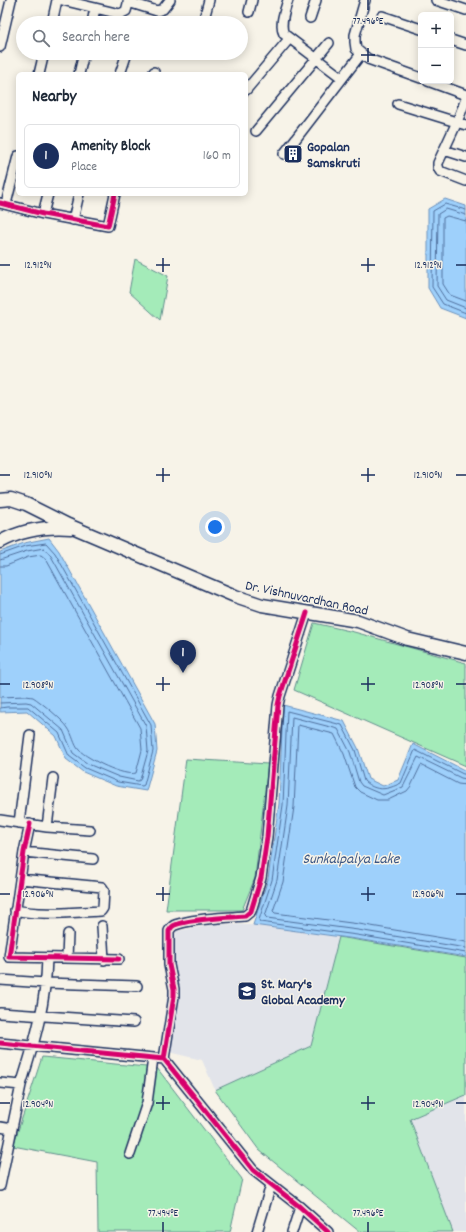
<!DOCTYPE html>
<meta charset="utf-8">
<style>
body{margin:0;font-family:Dekko,sans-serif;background:#f6f6f7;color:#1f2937}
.controls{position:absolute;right:12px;top:12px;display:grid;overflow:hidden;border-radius:6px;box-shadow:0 2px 10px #0003}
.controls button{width:36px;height:36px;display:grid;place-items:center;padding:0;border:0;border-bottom:1px solid #e0e1e3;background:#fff;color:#1f2937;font:20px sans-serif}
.you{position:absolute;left:215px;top:527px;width:14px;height:14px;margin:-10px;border:3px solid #fff;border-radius:50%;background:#1a73e8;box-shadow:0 0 0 6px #1a73e833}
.badge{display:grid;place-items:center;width:26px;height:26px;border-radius:50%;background:#1b2f5e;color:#fff;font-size:13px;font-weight:700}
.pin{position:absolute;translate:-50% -33px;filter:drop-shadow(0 1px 2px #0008)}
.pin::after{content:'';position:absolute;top:21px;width:14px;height:12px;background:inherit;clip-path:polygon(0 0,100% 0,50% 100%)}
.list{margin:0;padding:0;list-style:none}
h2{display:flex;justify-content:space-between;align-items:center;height:52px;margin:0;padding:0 16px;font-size:17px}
h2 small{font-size:13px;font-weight:400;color:#747a83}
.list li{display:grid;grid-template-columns:26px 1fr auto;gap:12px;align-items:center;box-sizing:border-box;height:64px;margin:0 8px 8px;padding:0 8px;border:1px solid #e0e1e3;border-radius:6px}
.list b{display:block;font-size:15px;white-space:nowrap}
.list p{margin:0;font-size:13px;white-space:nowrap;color:#747a83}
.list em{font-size:13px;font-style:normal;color:#747a83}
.icon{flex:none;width:22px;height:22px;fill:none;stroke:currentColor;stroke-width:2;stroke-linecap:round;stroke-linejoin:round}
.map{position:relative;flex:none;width:466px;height:1232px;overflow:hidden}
.search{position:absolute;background:#fff;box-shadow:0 2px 10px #0003;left:16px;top:16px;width:232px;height:44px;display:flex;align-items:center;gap:10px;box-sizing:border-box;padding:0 14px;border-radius:22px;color:#747a83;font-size:15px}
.panel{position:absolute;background:#fff;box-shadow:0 2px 10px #0003;left:16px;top:72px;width:232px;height:124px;border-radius:6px}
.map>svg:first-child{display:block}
</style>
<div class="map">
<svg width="466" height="1232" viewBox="0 0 466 1232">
<rect width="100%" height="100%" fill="#f7f3e8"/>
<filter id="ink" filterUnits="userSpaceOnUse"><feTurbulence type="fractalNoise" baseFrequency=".025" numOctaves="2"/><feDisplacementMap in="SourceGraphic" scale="8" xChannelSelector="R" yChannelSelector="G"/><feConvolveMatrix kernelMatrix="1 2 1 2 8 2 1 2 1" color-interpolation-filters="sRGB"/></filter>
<g filter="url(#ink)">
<path fill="#e2e4ea" d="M217,924L253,925L339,937L311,1046L215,1090L202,1060L160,1050L176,931Z
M466,1095V1232H453L410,1119Z"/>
<path fill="#a4ebb9" stroke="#608d8c" d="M135,259L168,276L160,320L129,292Z
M314,623L354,632L466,663V766L294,690Z
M186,759L268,764L255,878L242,910H166Z
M339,937L466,958V1095L410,1119L453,1232H360L259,1150L215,1090L311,1046Z
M42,1057L157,1068L242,1179L230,1232H98L97,1162L13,1146Z"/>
<path fill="#9ed0fb" stroke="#6a90bc" d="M445,199L466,206V318L440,308L428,288V209Z
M49,538L59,551L155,724L157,751L146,791L116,786L83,772L66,759L56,736L27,711L0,712V552L24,543Z
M283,705L344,721L358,748L368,779L383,786L398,780L413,744L466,771V957L356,939L253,925L268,879L279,804Z"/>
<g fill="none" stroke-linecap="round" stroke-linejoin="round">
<path stroke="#4f6f9d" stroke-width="1" d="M466,210L445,204L433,211L432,287L443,304L466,313
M466,215L446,209L438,214L437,286L446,300L466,308
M466,221L447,216L443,218V284L450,295L466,301
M0,555L25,546L46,543L55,553L151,725L153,751L144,785L142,786L118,782L85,768L69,756L59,733L28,707H7L0,708
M0,560L27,551L44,548L51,556L146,726L148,751L140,780L138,781L119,777L88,764L73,753L63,730L31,703L26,702L0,703
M0,566H6L28,557L41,555L46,559L140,728L142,750L136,773C124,777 88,759 79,750C74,745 73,735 68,728C64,721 41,702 33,697L26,696L0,697
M466,774H463L415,750L401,783C387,790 376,792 364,781L355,750L342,725L287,711L283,805L272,880L259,920L260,922L357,935L466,953
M466,779L461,778L418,757L403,787L383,795L362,786L359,782L350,752L338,729L292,717L288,806L277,880L265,916L267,918L358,930L466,948
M466,785L458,784L421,765L411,786L407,791L388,800H377L360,792L355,787L344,754L334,734L298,725L294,807L283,882L273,911L275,913L359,924L466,942"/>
<g stroke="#1b2f5e" stroke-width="12">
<path id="minor" d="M62,0L120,14L126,11L129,0
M288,0C285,10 279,25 284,34L342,78
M365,0L355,35V42L356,49L368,59L421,78
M436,0L466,10
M128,2L157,11L163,9L170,0
M249,12L252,0
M205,15L209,0
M382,16L421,29
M310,18L316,0
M52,23L57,0
M92,23L95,8
M451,40L466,45
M0,47L11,0
M39,74L44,53
M79,74L84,53
M120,74L126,56
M153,74L154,72
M428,81L466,95
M246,90L289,39
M466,99L457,122L438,163V167L440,171L466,181
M398,104L466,125
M256,131L329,43
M444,150L466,157
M284,154L361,54
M0,203L43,214L108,226L115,194
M6,204L18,156
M43,214L48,194
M73,220L79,194
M0,820L47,827L90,830
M19,823L30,735
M30,824L24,852L9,957L119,959
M47,827L53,778
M24,852L93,859
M15,910C43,916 73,912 101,911L103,908L104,890L102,887L20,879
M102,926L104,960
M67,958L68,934
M0,980L46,983L137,986
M0,1013L134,1022
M0,1043L164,1059L253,1170L300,1207L328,1232
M164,1059L174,996V989L169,965V931C171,928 172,926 175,925C194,918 225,918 245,916L251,911L261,878L267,837L278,705L280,696L307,613
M0,1083L21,1085C35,1041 46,1004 47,958
M0,1127L12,1129
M130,1154L147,1103L153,1058
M0,1186L21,1085
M257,1232L271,1185
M292,1232L300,1207"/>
</g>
<g stroke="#1b2f5e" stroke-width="15">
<path id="major" d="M0,500L11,499L26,504L68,525L235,596L262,605L358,621L407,639L466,653
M0,542C22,530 46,526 71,528"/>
</g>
<use href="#minor" stroke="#f7f3e8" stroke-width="9"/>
<use href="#major" stroke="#f7f3e8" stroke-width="12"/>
<g stroke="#f7f3e8" stroke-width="8">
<path id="cycleway" d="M0,203L43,214L108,226L115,194
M30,824L24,852L9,957L119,959
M0,1043L164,1059L253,1170L300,1207L328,1232
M164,1059L174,996V989L169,965V931C171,928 172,926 175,925C194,918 225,918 245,916L251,911L261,878L267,837L278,705L280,696L307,613"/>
</g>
<use href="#cycleway" stroke="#d6006c" stroke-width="5"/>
</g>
</g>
<path fill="none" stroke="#1b2f5e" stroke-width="1.5" d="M368,0V10M368,48V62M361,55H375M163,258V272M368,258V272M0,265H10M156,265H170M361,265H375M456,265H466M163,468V482M368,468V482M0,475H10M156,475H170M361,475H375M456,475H466M163,677V691M368,677V691M0,684H10M156,684H170M361,684H375M456,684H466M163,887V901M368,887V901M0,894H10M156,894H170M361,894H375M456,894H466M163,1096V1110M368,1096V1110M0,1103H10M156,1103H170M361,1103H375M456,1103H466M163,1222V1232M368,1222V1232"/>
<defs>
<g id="building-square" transform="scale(1)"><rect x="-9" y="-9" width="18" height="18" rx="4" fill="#1b2f5e" stroke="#f7f3e8"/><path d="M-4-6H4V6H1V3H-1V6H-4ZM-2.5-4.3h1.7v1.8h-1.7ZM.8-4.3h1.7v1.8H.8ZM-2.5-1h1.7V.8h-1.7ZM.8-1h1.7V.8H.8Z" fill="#fff"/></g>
<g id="university-square" transform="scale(1)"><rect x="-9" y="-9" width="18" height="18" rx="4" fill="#1b2f5e" stroke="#f7f3e8"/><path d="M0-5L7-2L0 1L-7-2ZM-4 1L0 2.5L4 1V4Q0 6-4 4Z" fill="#fff"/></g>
</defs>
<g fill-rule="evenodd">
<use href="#building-square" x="293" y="154"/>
<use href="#university-square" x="247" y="991"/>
</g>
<g text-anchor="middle" stroke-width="3" stroke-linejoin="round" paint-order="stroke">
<g font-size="14" font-weight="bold" fill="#1b2f5e" stroke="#f7f3e8" text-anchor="start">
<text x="307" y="151">Gopalan<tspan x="307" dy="16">Samskruti</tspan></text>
<text x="261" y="988">St. Mary's<tspan x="261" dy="16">Global Academy</tspan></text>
</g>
<g font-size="14" fill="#1b2f5e" stroke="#f7f3e8">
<text transform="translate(307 597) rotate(12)" y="5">Dr. Vishnuvardhan Road</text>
</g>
<g font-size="15" font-style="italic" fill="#3c5785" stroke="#f7f3e8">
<text x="351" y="863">Sunkalpalya Lake</text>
</g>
</g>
<g font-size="10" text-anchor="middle" fill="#1b2f5e" stroke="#f7f3e8" stroke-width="3" stroke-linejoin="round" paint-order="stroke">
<text x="368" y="24">77.496°E</text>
<text x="38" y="268">12.912°N</text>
<text x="428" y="268">12.912°N</text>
<text x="38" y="478">12.910°N</text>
<text x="428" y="478">12.910°N</text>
<text x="38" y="688">12.908°N</text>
<text x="428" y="688">12.908°N</text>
<text x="38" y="897">12.906°N</text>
<text x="428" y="897">12.906°N</text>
<text x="38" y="1107">12.904°N</text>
<text x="428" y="1107">12.904°N</text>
<text x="163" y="1216">77.494°E</text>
<text x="368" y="1216">77.496°E</text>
</g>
</svg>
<div class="controls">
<button>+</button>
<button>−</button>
</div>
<div class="you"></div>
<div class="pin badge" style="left:183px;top:673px">1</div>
<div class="search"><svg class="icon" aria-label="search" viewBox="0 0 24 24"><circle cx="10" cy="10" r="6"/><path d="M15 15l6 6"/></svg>Search here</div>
<section class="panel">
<h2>Nearby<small></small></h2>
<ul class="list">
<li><span class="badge">1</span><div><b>Amenity Block</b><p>Place</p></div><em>160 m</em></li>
</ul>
</section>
</div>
